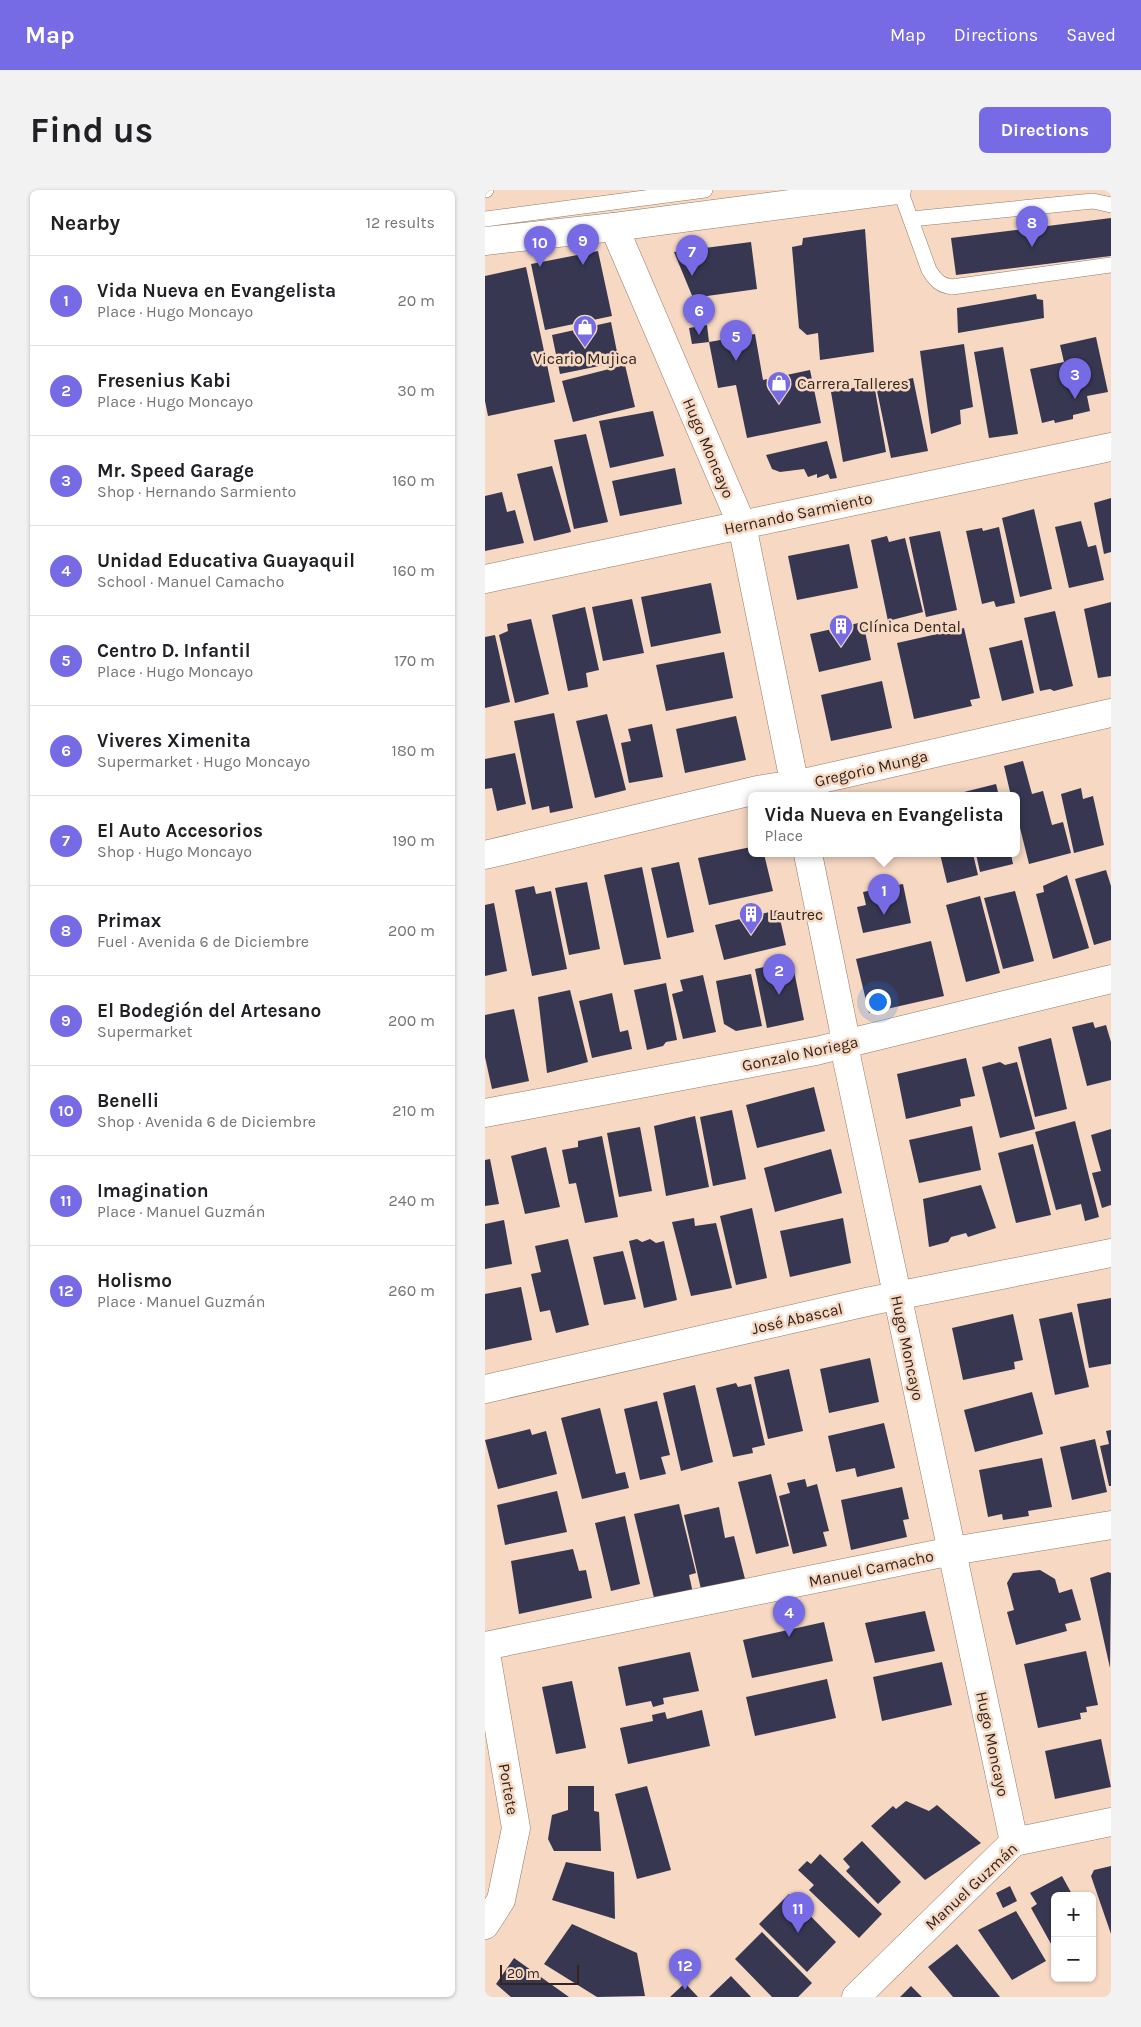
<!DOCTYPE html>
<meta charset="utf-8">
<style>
body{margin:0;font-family:Karla,sans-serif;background:#f2f2f2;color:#202124}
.controls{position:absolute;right:15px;bottom:15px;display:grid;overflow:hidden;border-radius:8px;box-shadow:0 1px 4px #0004}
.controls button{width:45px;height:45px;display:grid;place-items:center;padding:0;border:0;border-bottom:1px solid #e0e0e0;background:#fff;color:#202124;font:25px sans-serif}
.scale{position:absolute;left:15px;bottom:12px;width:79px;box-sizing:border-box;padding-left:5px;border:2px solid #31251e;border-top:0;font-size:14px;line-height:18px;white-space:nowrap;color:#31251e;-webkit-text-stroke:4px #f6d8c3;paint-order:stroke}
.you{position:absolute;left:392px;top:811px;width:18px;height:18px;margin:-12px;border:4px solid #fff;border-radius:50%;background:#1a73e8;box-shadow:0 0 0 8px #1a73e833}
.badge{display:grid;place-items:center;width:32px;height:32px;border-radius:50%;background:#766ae5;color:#fff;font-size:16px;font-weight:700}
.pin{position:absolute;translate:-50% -41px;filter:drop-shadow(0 1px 2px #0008)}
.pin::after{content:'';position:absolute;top:26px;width:18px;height:15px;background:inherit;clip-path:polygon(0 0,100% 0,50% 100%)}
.popup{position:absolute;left:263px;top:602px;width:272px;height:65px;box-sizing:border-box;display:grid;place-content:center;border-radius:8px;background:#fff;filter:drop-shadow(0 1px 4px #0005);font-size:16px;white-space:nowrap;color:#757577}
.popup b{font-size:19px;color:#202124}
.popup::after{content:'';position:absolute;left:50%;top:100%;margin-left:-10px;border:10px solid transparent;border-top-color:#fff}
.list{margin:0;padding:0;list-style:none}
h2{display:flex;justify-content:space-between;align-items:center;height:65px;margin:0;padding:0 20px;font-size:21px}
h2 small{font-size:16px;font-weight:400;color:#757577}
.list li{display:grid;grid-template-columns:32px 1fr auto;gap:15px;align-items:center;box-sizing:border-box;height:90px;padding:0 20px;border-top:1px solid #e0e0e0}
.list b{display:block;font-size:19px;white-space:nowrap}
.list p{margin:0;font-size:16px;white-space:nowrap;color:#757577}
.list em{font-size:16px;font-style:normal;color:#757577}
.map{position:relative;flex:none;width:626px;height:1807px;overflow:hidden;border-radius:8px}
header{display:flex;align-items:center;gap:30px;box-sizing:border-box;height:70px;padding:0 25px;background:#766ae5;color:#fff}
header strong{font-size:24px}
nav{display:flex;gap:28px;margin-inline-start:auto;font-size:18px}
.intro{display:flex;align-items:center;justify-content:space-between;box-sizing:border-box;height:120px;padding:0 30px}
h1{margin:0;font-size:35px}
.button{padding:12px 22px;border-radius:8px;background:#766ae5;color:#fff;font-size:18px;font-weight:700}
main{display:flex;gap:30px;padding:0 30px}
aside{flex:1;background:#fff;border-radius:8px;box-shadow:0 1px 4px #0004}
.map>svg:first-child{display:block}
</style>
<header>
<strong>Map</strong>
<nav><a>Map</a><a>Directions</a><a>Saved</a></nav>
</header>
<div class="intro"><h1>Find us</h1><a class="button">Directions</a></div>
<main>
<aside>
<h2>Nearby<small>12 results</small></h2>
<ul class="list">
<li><span class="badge">1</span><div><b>Vida Nueva en Evangelista</b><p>Place · Hugo Moncayo</p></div><em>20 m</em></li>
<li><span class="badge">2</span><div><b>Fresenius Kabi</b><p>Place · Hugo Moncayo</p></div><em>30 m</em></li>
<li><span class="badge">3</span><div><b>Mr. Speed Garage</b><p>Shop · Hernando Sarmiento</p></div><em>160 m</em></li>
<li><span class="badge">4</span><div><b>Unidad Educativa Guayaquil</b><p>School · Manuel Camacho</p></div><em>160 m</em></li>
<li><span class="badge">5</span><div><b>Centro D. Infantil</b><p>Place · Hugo Moncayo</p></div><em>170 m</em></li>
<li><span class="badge">6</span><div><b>Viveres Ximenita</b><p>Supermarket · Hugo Moncayo</p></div><em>180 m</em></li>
<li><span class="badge">7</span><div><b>El Auto Accesorios</b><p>Shop · Hugo Moncayo</p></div><em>190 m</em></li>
<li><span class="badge">8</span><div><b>Primax</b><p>Fuel · Avenida 6 de Diciembre</p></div><em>200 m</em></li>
<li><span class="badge">9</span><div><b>El Bodegión del Artesano</b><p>Supermarket</p></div><em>200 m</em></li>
<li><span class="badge">10</span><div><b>Benelli</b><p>Shop · Avenida 6 de Diciembre</p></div><em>210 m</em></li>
<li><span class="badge">11</span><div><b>Imagination</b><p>Place · Manuel Guzmán</p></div><em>240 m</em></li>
<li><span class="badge">12</span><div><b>Holismo</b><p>Place · Manuel Guzmán</p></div><em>260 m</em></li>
</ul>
</aside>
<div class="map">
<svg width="626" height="1807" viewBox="0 0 626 1807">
<rect width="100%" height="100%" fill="#f6d8c3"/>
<path fill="#373751" d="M626,28V66L471,85L466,48Z
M380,39L389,162L335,170L333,143L322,145L314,138L307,57L317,55L318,48Z
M266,52L272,99L208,108L189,62Z
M113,61L127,126L60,140L46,74Z
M41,77L70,212L3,226L0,211V86Z
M551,104L552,109L558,110L559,128L473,143L472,118Z
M126,132L134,172L75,184L67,145Z
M222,135L224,152L207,154L204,138Z
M270,144L278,190L325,180L336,233L262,248L251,195L233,198L224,152Z
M611,147L623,202L602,206L605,221L588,225V229L570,233L569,230L557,233L545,179L579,172L575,155Z
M479,154L488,217L475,220L476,234L446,244L435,161Z
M518,157L533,244L504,248L489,162Z
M140,175L150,217L88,232L77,191Z
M428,188L443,261L406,268L391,196Z
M389,194L401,262L358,272L346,202Z
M168,221L179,266L125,278L114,231Z
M101,244L123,332L89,339L69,250Z
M342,251L352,288L345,289L343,284L332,288V284L323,287L319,279L295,282L287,279L281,265Z
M67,276L86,342L49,351L32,284Z
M190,278L197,314L135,326L127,291Z
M17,302L22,322L30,320L39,353L0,361V306Z
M626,308V362L619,364L609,313Z
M549,319L567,399L535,407L517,328Z
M596,331L603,357L611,355L619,390L584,398L570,337Z
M514,337L530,413L511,417L509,411L497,414L481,341L497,338L498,341Z
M455,341L472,420L441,427L424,347Z
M402,346L404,352L420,348L438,422L403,431L386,350Z
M364,354L373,398L312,410L303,366Z
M226,393L236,443L166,457L156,407Z
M147,409L159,463L118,471L107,417Z
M626,412V486L613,488L599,419Z
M100,417L114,480L101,483L103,497L83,501L67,425Z
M570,421L588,496L569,501L565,499L555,501L539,428Z
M46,429L64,504L30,513L14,445L23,441L22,434Z
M378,432L386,470L334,482L325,444Z
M479,438L495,508L485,510L487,516L429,529L412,453Z
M10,445L25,512L0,518V447Z
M537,450L549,503L517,511L504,458Z
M239,462L248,508L181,521L171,475Z
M397,491L407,538L346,551L336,505Z
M69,523L88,618L65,623L64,616L47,620L29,531Z
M122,524L141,600L110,608L91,531Z
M251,526L261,570L200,583L191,539Z
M167,534L178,587L144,593L136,553L146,551L143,539Z
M30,563L41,614L12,621L7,598L0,599V569Z
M538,571L547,604L558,601L567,635L578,632L586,663L544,674L532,626V606H526L519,576Z
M511,594L514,606H480L479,602Z
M596,598L598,609L608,606L619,655L589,663L576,604Z
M266,657V664H279L288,701L224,715L213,668Z
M455,664H488L493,685L462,693Z
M491,664H526L528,674L495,682Z
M194,672L209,742L182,748L166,678Z
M157,677L176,769L139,775L119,685Z
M621,680L626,696V750L609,755L590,689Z
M582,685L604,758L568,769L551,704L559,702L558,696Z
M102,692L115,759L84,765L70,698Z
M418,694L426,733L378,743L372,717L381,715L378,702Z
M49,696L51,704L66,701L82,779L47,786L30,700Z
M530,701L549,771L518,779L499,708Z
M495,706L515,783L481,792L461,715Z
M9,713L22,781L0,786V715Z
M293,720L301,755L239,770L230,735Z
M446,751L459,806L384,823L371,769Z
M307,771L319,830L282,838L270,779Z
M266,784L277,836L251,841L239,834L231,791Z
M218,785L231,842L198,849L187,804L198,801L195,790Z
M181,793L192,850L181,852L178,856L162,860L149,800Z
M85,800L103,872L62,883L53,807Z
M127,803L135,842L143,840L147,859L107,868L94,811Z
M29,819L44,891L7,899L0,867V825Z
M608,832L610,838L621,835L626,852V890L602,896L587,837Z
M566,848L582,919L550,927L533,857Z
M481,868L490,906L475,909L476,916L421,929L412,884Z
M515,872L520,875L532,872L550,939L515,948L497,877Z
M329,897L340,941L272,958L261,915Z
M247,920L261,989L228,996L215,927Z
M210,926L224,997L181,1006L169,936Z
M590,931L614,1027L600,1031L596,1014L571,1020L550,942Z
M487,936L496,980L434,993L424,950Z
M155,937L167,1001L134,1007L122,943Z
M626,939V1015L617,1018L607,983L616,981L606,945Z
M117,946L133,1027L100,1033L91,993L84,994L77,960L93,957V951Z
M548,954L566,1025L531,1033L513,963Z
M61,957L75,1017L40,1024L26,966Z
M346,959L357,1003L290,1022L279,978Z
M5,969L14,1014L0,1016V970Z
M496,995L511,1038L483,1047L481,1043L466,1047L463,1052L444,1057L438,1009Z
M267,1018L282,1088L251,1095L235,1026Z
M209,1028L210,1036L231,1033L247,1098L206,1106L187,1032Z
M358,1028L366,1073L305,1087L295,1041Z
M19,1030L27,1074L0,1079V1034Z
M83,1049L104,1135L71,1143L65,1120L55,1122L46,1084L56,1082L50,1056Z
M152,1049L157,1052L165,1049L171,1053L179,1051L192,1110L159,1118L144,1051Z
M138,1061L151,1109L119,1115L108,1067Z
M36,1097L47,1150L0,1160V1104Z
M626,1108V1174L604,1178L592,1114Z
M587,1122L604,1197L570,1205L554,1129Z
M528,1124L538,1170L529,1172L530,1179L478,1190L467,1138Z
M385,1168L394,1212L344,1223L335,1179Z
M304,1179L318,1241L283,1249L269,1187Z
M251,1193L253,1197L266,1194L280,1255L267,1258L268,1263L248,1267L231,1198Z
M210,1195L228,1272L196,1281L178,1203Z
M547,1202L558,1244L490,1262L479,1220Z
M172,1211L185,1265L176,1267L181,1284L155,1290L139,1219Z
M115,1218L131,1284L140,1282L144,1298L97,1309L76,1228Z
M399,1233L410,1278L372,1287L370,1278L351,1282L343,1246Z
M45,1239L47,1245L61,1241L72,1284L13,1299L0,1250Z
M626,1240V1296H624L615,1256L624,1254L621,1241Z
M610,1249L622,1302L587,1310L575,1257Z
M557,1268L567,1317L543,1321L544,1326L518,1330L517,1324L503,1327L494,1280Z
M286,1284L304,1356L271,1364L253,1292Z
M320,1289L322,1297L332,1294L344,1341L338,1342L342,1356L308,1364L294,1306L305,1303L302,1293Z
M417,1297L424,1329L418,1330L422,1347L366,1360L356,1310Z
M72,1301L82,1342L20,1355L12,1315Z
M194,1314L211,1383L204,1385L208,1403L170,1412L149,1324Z
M234,1317L240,1348L249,1346L260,1389L216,1399L199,1325Z
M140,1326L155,1394L126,1401L110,1333Z
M88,1359L94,1381L101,1380L107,1408L34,1424L26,1371Z
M555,1380L570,1389L574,1403L587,1399L596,1430L580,1434L582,1441L531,1455L522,1422L529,1420L522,1393L528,1383Z
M623,1382L626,1383L625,1478L605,1388Z
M440,1421L450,1461L390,1473L380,1433Z
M339,1432L348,1471L267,1488L258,1450Z
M601,1461L613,1515L601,1517L602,1522L595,1523L596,1529L553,1538L539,1474Z
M205,1462L214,1501L178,1508L179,1514L168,1517L166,1511L141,1516L133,1477Z
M457,1472L467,1515L397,1531L388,1487Z
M342,1489L351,1528L270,1546L261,1507Z
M87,1491L101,1558L71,1564L57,1497Z
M217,1520L225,1556L143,1574L135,1538L168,1531L167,1525L180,1522L182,1529Z
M616,1549L626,1597L570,1609L560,1561Z
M83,1596H109V1621L114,1622L116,1661H69L63,1649L67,1625L83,1620Z
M162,1596L186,1680L152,1689L130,1604Z
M421,1611L444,1621L452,1615L496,1653L440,1690L386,1636L408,1616L411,1619Z
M377,1651L416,1692L393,1714L361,1681L365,1677L358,1669Z
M335,1664L397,1724L374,1748L324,1700L329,1695L313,1680L322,1671L326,1674Z
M81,1672L129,1682L130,1729L67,1710Z
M626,1676V1744L606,1686L609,1680Z
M577,1686L588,1706H570V1761L546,1718L552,1714L545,1703Z
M525,1696L532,1711L518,1718L511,1703Z
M304,1704L351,1752L322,1782L274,1734Z
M531,1721L561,1771L527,1790L493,1740Z
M87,1734L152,1763L160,1806L112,1807L59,1774Z
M277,1742L327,1793L313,1807H287L250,1769Z
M472,1754L515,1807H468L443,1777Z
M29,1768L84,1807H26L11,1794Z
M246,1786L266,1807H224Z
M200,1793L213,1807H185Z
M426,1796L437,1807H415Z"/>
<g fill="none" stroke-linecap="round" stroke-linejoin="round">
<g stroke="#957a67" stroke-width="16">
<path id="lane" d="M0,0H1
M415,0L444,80C451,91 455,95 467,97L626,75
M0,29L220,0
M426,29L608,11L626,15"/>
</g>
<g stroke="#957a67" stroke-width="29">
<path id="street" d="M129,37L257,335L312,606
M0,389L626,257
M323,664L358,836L362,870L529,1652
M0,665L272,600L323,592L626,523
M0,923L331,861L626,789
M0,1199L386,1111L626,1063
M0,1456L467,1361L626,1335
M0,1458L31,1638L16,1710L0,1735
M371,1807L529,1652L626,1632"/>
</g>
<g stroke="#957a67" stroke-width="29">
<path id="primary" d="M0,51L129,37L412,0"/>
</g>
<use href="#lane" stroke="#fff" stroke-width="15"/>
<use href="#street" stroke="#fff" stroke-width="28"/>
<use href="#primary" stroke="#fff" stroke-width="28"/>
</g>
<defs>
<g id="shop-pin" transform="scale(1.25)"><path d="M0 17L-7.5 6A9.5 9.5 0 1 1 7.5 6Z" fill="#766ae5" stroke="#f6d8c3"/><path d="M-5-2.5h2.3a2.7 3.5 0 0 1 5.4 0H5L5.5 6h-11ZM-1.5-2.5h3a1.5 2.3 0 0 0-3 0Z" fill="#fff"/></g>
<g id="building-pin" transform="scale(1.25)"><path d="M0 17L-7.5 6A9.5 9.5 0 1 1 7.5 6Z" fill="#766ae5" stroke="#f6d8c3"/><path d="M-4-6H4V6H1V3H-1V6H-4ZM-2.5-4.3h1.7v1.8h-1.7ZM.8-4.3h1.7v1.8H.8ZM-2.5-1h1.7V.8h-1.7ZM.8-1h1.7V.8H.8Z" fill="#fff"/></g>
</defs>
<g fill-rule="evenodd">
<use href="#shop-pin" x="100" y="137"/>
<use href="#shop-pin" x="294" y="193"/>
<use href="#building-pin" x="356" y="436"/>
<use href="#building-pin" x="266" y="724"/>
</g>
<g text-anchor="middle" stroke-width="5" stroke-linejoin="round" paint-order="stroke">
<g font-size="16" fill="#31251e" stroke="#f6d8c3" text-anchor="start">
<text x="100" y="174" text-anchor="middle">Vicario Mujica</text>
<text x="312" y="199">Carrera Talleres</text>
<text x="374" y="442">Clínica Dental</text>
<text x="284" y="730">Lautrec</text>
</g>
<g font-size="16" fill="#31251e" stroke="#f6d8c3">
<text transform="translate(224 258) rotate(67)" y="6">Hugo Moncayo</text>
<text transform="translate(313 323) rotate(-12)" y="6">Hernando Sarmiento</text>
<text transform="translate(386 578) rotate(-13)" y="6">Gregorio Munga</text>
<text transform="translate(315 863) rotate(-12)" y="6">Gonzalo Noriega</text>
<text transform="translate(312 1128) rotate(-13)" y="6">José Abascal</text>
<text transform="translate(423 1158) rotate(78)" y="6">Hugo Moncayo</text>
<text transform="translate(386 1378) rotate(-12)" y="6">Manuel Camacho</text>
<text transform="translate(508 1554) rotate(78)" y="6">Hugo Moncayo</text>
<text transform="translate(24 1599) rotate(80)" y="6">Portete</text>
<text transform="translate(486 1696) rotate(-43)" y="6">Manuel Guzmán</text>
</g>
</g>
</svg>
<div class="controls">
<button>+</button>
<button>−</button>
</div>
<div class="scale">20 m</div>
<div class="you"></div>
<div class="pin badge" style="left:399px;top:725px">1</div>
<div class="popup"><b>Vida Nueva en Evangelista</b>Place</div>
<div class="pin badge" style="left:294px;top:805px">2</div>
<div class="pin badge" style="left:590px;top:209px">3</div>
<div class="pin badge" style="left:304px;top:1447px">4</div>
<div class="pin badge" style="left:251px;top:171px">5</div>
<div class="pin badge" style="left:214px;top:145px">6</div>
<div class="pin badge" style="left:207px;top:86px">7</div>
<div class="pin badge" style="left:547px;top:57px">8</div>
<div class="pin badge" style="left:98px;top:75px">9</div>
<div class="pin badge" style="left:55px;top:77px">10</div>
<div class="pin badge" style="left:313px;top:1743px">11</div>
<div class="pin badge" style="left:200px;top:1800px">12</div>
</div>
</main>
